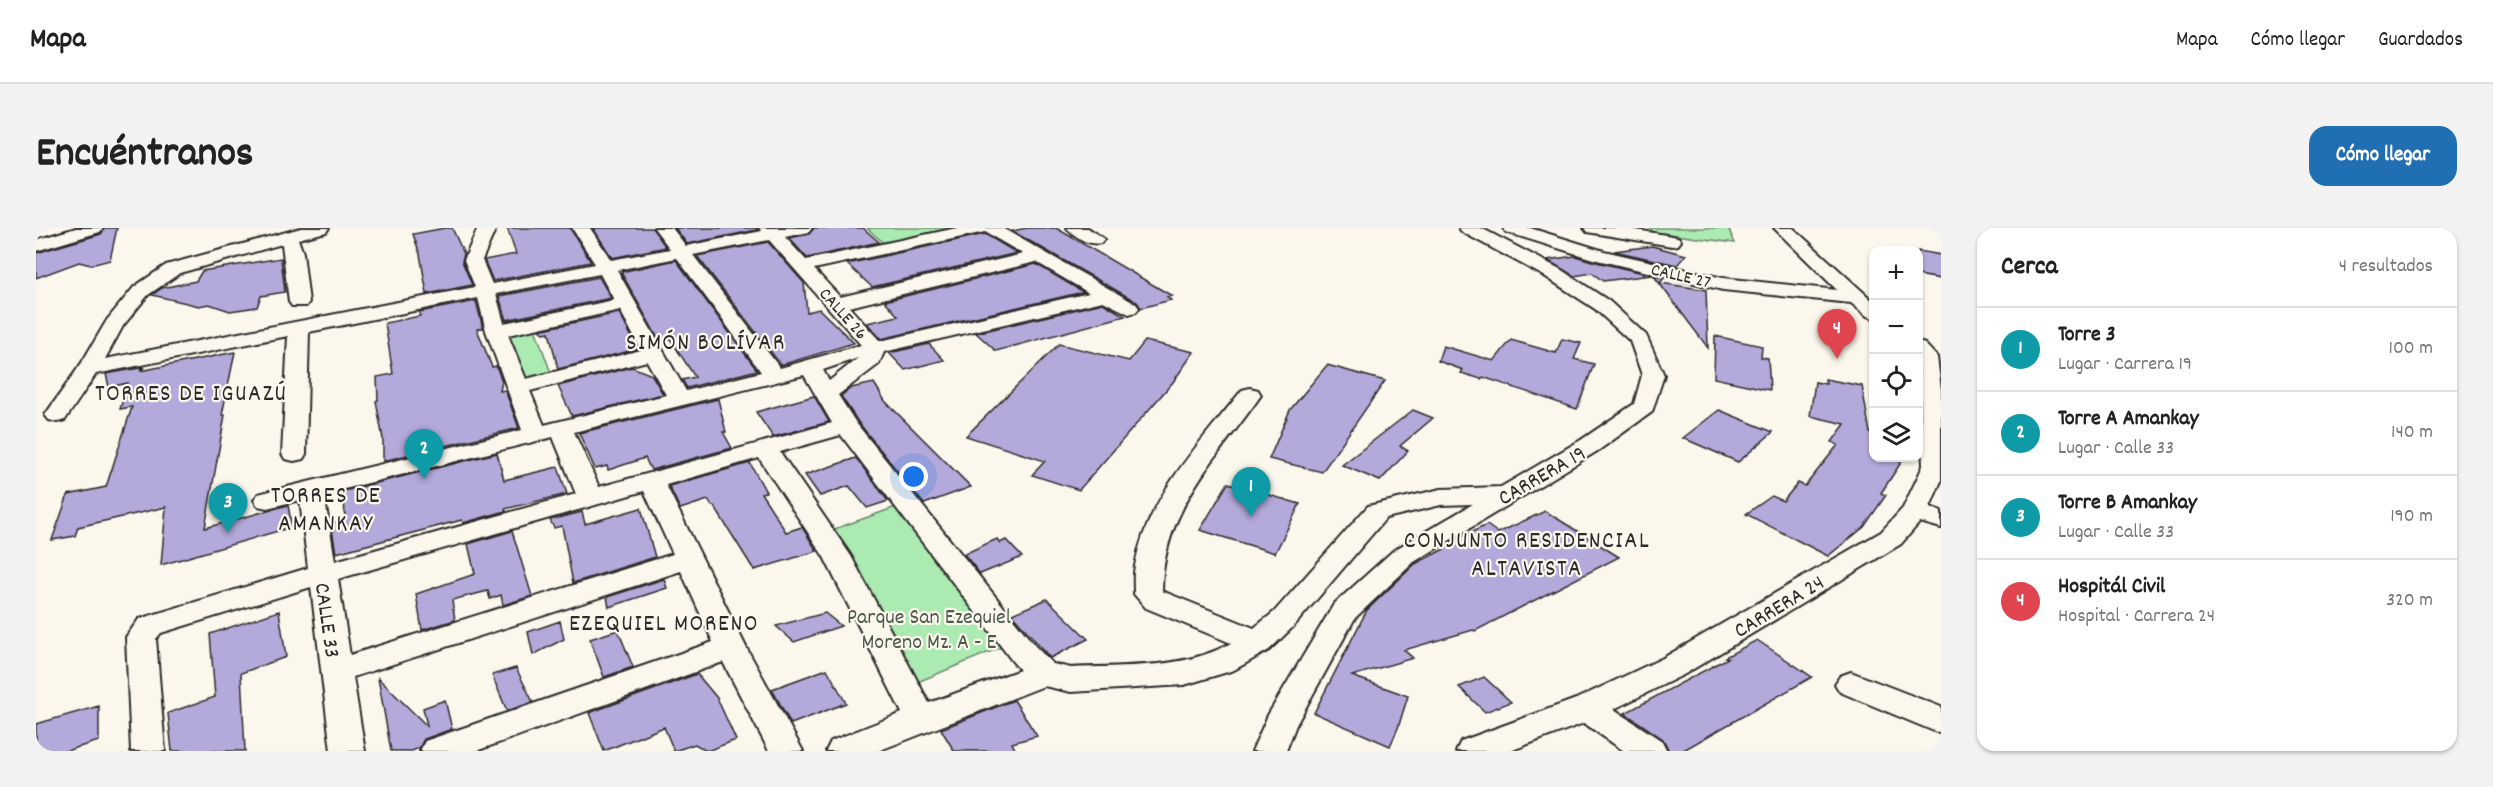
<!DOCTYPE html>
<html lang="es">
<meta charset="utf-8">
<style>
body{margin:0;font-family:Dekko,sans-serif;background:#f2f2f2;color:#222}
.controls{position:absolute;right:18px;top:18px;display:grid;overflow:hidden;border-radius:12px;box-shadow:0 2px 4px #0004}
.controls button{width:54px;height:54px;display:grid;place-items:center;padding:0;border:0;border-bottom:2px solid #e0e0e0;background:#fff;color:#222;font:30px sans-serif}
.you{position:absolute;left:878px;top:249px;width:21px;height:21px;margin:-15px;border:4px solid #fff;border-radius:50%;background:#1a73e8;box-shadow:0 0 0 9px #1a73e833}
.badge{display:grid;place-items:center;width:39px;height:39px;border-radius:50%;background:#1f6fb2;color:#fff;font-size:20px;font-weight:700}
.pin{position:absolute;translate:-50% -50px;filter:drop-shadow(0 2px 3px #0008)}
.pin::after{content:'';position:absolute;top:32px;width:21px;height:18px;background:inherit;clip-path:polygon(0 0,100% 0,50% 100%)}
.list{margin:0;padding:0;list-style:none}
h2{display:flex;justify-content:space-between;align-items:center;height:78px;margin:0;padding:0 24px;font-size:26px}
h2 small{font-size:20px;font-weight:400;color:#767676}
.list li{display:grid;grid-template-columns:39px 1fr auto;gap:18px;align-items:center;box-sizing:border-box;height:84px;padding:0 24px;border-top:2px solid #e0e0e0}
.list b{display:block;font-size:22px;white-space:nowrap}
.list p{margin:0;font-size:20px;white-space:nowrap;color:#767676}
.list em{font-size:20px;font-style:normal;color:#767676}
.icon{flex:none;width:33px;height:33px;fill:none;stroke:currentColor;stroke-width:2;stroke-linecap:round;stroke-linejoin:round}
.map{position:relative;flex:none;width:1905px;height:523px;overflow:hidden;border-radius:18px}
header{display:flex;align-items:center;gap:36px;box-sizing:border-box;height:84px;padding:0 30px;background:#fff;border-bottom:2px solid #e0e0e0}
header strong{font-size:28px}
nav{display:flex;gap:33px;margin-inline-start:auto;font-size:21px}
.intro{display:flex;align-items:center;justify-content:space-between;box-sizing:border-box;height:144px;padding:0 36px}
h1{margin:0;font-size:42px}
.button{padding:15px 27px;border-radius:18px;background:#1f6fb2;color:#fff;font-size:21px;font-weight:700}
main{display:flex;gap:36px;padding:0 36px}
aside{flex:1;background:#fff;border-radius:18px;box-shadow:0 2px 4px #0004}
.map>svg:first-child{display:block}
</style>
<header>
<strong>Mapa</strong>
<nav><a>Mapa</a><a>Cómo llegar</a><a>Guardados</a></nav>
</header>
<div class="intro"><h1>Encuéntranos</h1><a class="button">Cómo llegar</a></div>
<main>
<div class="map">
<svg width="1905" height="523" viewBox="0 0 1905 523">
<rect width="100%" height="100%" fill="#fbf7ec"/>
<filter id="ink" filterUnits="userSpaceOnUse"><feTurbulence type="fractalNoise" baseFrequency=".0167" numOctaves="2"/><feDisplacementMap in="SourceGraphic" scale="12" xChannelSelector="R" yChannelSelector="G"/><feConvolveMatrix kernelMatrix="1 2 1 2 8 2 1 2 1" color-interpolation-filters="sRGB"/></filter>
<g filter="url(#ink)">
<path fill="#abeab1" stroke="#6b8a6e" stroke-width="1.5" d="M831,0H940L852,19Z
M1614,0H1692L1699,15L1617,4Z
M498,98L515,145L486,152L468,105Z
M860,279L966,419L872,458L793,303Z"/>
<path fill="#b3a9da" stroke="#2b2b2b" stroke-width="1.5" d="M69,0H81L74,32L55,37L43,34L0,50V25L65,6Z
M409,0H416L428,26L426,33L436,57L391,66L384,26L377,6Z
M471,0H534L555,34L457,53L448,32L480,26Z
M557,0H616L630,19L576,30Z
M639,0H721V2L651,16Z
M778,0H827L843,14L771,30L753,10L773,6Z
M991,0H1020L1136,68L1131,69L1135,72L1105,80L1101,74L976,3Z
M949,6L981,25L836,59L811,36Z
M732,14L768,55L771,84L783,81L818,115L745,137L661,28Z
M1616,18L1650,27L1641,37L1578,23Z
M1882,23L1905,27V51L1882,47Z
M1539,28L1556,33L1616,47L1567,53L1556,45L1538,48L1511,32Z
M245,30L249,64L225,68L221,79L194,83L173,76L163,78L116,67L126,60L160,53L166,43Z
M640,32L721,142L651,160L646,152L659,149L633,109L624,114L585,44Z
M1000,36L1047,64L845,111L831,95L862,88L849,73Z
M1618,48L1628,50L1624,55L1670,62L1672,120Z
M563,49L575,70L470,92L463,68Z
M440,73L447,100L441,101L456,139L460,138L466,153L464,163L469,162L483,200L347,233V211L340,173L342,172L341,149L357,146L349,95L384,88L383,84Z
M1067,75L1089,88L960,123L940,105Z
M583,85L602,121L522,141L513,104L508,105L503,102Z
M1679,108L1726,118L1725,129L1732,130L1734,162L1678,150Z
M1526,111L1545,115L1538,131L1558,136L1541,181L1447,149L1445,151L1425,145L1427,142L1402,133L1407,118L1458,133L1475,112L1520,125Z
M1109,113L1158,124L1137,154L1043,262L996,247L1009,233L930,208L1023,116L1093,133Z
M893,116L908,132L869,142L853,125Z
M199,124L186,187H189L169,300L252,277L256,299L125,337L130,279L42,299L39,308L16,312L32,267L70,259L96,179L84,181L92,155L73,159L70,146L109,139L104,143Z
M1291,137L1349,153L1286,244L1233,231L1254,182Z
M596,139L616,147L627,166L536,188L522,158Z
M1789,151L1826,158L1834,205L1838,206V230H1868L1845,265L1850,267L1828,299L1792,328L1710,286L1736,268L1747,273L1762,255L1769,258L1802,217L1796,214L1809,196L1774,188L1779,154L1790,156Z
M838,155L849,173L935,259L888,276L822,194L805,168L815,160Z
M778,168L793,194L737,209L720,184Z
M682,171L690,204H687L696,220L615,242L609,230L572,242L571,238L559,241L543,205Z
M1377,182L1397,190L1364,218L1372,223L1344,253L1306,237Z
M1683,182L1737,204L1702,234L1647,210Z
M461,225L468,252L522,239L531,266L469,281L470,283L427,295L426,292L300,325L295,296L309,292L308,263Z
M820,230L852,273L831,280L813,258L784,268L769,247Z
M714,235L730,264L725,265L750,304L766,299L781,323L718,342L678,278H676L672,272L644,281L633,258Z
M1192,255L1264,276L1239,325L1164,302Z
M605,280L619,329L537,355L526,298L518,300L514,292L546,284L549,296Z
M1509,283L1583,329L1439,403L1437,402L1368,422L1377,430L1316,448L1372,468L1362,500L1354,518L1278,485L1331,382L1379,336L1416,317L1414,315L1418,312L1451,297L1462,305Z
M476,303L496,368L467,377L465,367L454,371L452,363L416,372L419,392L386,402L380,366L439,346L432,316Z
M961,311L964,315L970,312L986,329L944,346L928,326Z
M628,351L631,360L573,379L571,369Z
M1011,371L1052,411L1014,430L976,386Z
M243,383L250,429L205,445L209,523H136L132,485L179,469L174,406Z
M789,385L805,398L758,414L740,398Z
M524,393L528,411L497,427L492,404Z
M582,402L597,439L568,449L554,411Z
M1721,412L1776,449L1646,523H1633L1627,511L1589,485L1692,430L1689,429Z
M480,440L497,474L471,483L456,447Z
M791,441L810,475L755,496L736,461Z
M661,446L681,470L700,512L671,523L659,516L638,523L628,499L568,523L553,485Z
M1448,449L1475,474L1449,484L1423,459Z
M342,450L391,498L387,480L409,472L416,501L388,511L383,520L376,523H355Z
M978,472L1001,508L976,515L980,523H918L905,501Z
M63,478V513L30,523H0V496Z"/>
<g fill="none" stroke-linecap="round" stroke-linejoin="round">
<g stroke="#2b2b2b" stroke-width="4">
<path id="minor" d="M40,0H67L64,4L0,23V12Z
M265,0H293L290,4L262,11L267,25L273,74L270,78H256L253,74L246,16L144,45L112,67L87,98L69,131L439,59L428,32L442,0H460L446,32L456,56L559,36L536,0H554L575,32L634,21L618,0H636L650,18L726,3L723,0H776L773,4L749,9L770,32L921,0H966L1100,76L1103,80L1100,84L1093,86L1067,73L848,124L843,136L802,167L820,195L999,418L1017,436L1035,440C1088,437 1148,442 1195,415L1110,380L1098,366C1098,357 1097,347 1099,338C1110,271 1165,214 1206,162L1214,160L1222,162L1225,167C1182,229 1126,282 1126,363L1218,400L1238,384L1332,278L1405,261L1465,259L1545,212L1598,176L1606,147L1594,113L1559,81L1510,49L1426,4L1423,0H1445L1524,41L1573,73L1610,107L1628,147L1616,184L1563,222L1378,334L1319,390L1260,497L1250,523H1216L1232,487L1298,376L1358,322L1437,276L1405,277L1350,290L1258,398L1233,422L1198,442L1148,457L1035,464L1008,458L842,523H790L795,513L866,485L788,329L723,230L630,257L710,419L767,523H733L687,434L440,523H384L389,513L677,414L645,343L317,449L329,523H295L275,359L125,405L120,411L129,523H95L90,409L103,391L272,340L264,272L231,280L222,278L218,272L222,266L486,202L450,103L442,70L273,104L270,226L267,231L258,233L249,231L246,226L252,108L60,146L29,192L21,194L13,192L9,187L45,136L71,92L98,59L130,37ZM949,4L987,26L804,69L778,41ZM733,12L825,117L744,140L657,27ZM641,30L725,144L650,163L581,42ZM1000,34L1053,65L844,113L813,79ZM564,46L578,72L468,95L460,66ZM584,82L605,122L490,151L472,107ZM822,130L793,153L787,142ZM611,133L630,167L508,197L494,163ZM768,147L796,195L563,259L538,204ZM805,207L977,434L984,442L893,475L815,328L744,224ZM517,209L540,266L299,333L288,266ZM608,263L637,326L314,427L302,351Z
M1031,0H1052L1068,11L1065,15C1053,18 1039,9 1031,0Z
M1467,0H1494L1568,23L1687,50L1801,62L1738,0H1757L1838,74V90L1831,88L1815,75L1687,62L1557,31L1470,4Z
M1548,0H1588L1642,9L1645,13L1642,17L1636,18L1557,5L1551,4Z
M1882,114L1889,116L1901,129L1905,162V253L1894,279L1905,283V300L1884,294L1865,316L1649,446L1578,481L1626,513L1631,523H1588L1548,495L1474,523H1420L1425,513L1540,471L1627,430L1845,304L1867,280L1887,238Z
M1815,444L1905,479V506L1804,464L1799,456L1804,448Z"/>
</g>
<use href="#minor" fill="#fbf7ec" fill-rule="evenodd"/>
</g>
</g>
<g text-anchor="middle" stroke-width="4.5" stroke-linejoin="round" paint-order="stroke">
<g font-size="18" fill="#2b2b2b" stroke="#fbf7ec">
<text transform="translate(1645 47) rotate(13)" y="6">CALLE 27</text>
<text transform="translate(808 85) rotate(48)" y="6">CALLE 26</text>
</g>
<g font-size="22" fill="#2b2b2b" stroke="#fbf7ec">
<text transform="translate(1505 246) rotate(-30)" y="8">CARRERA 19</text>
<text transform="translate(1742 377) rotate(-31)" y="8">CARRERA 24</text>
<text transform="translate(293 392) rotate(82)" y="8">CALLE 33</text>
</g>
<g font-size="22" fill="#4b5b4c" stroke="#fbf7ec">
<text x="893" y="395">Parque San Ezequiel<tspan x="893" dy="25">Moreno Mz. A - E</tspan></text>
</g>
<g font-size="24" letter-spacing="1.5" fill="#2b2b2b" stroke="#fbf7ec">
<text x="670" y="121">SIMÓN BOLÍVAR</text>
<text x="155" y="172">TORRES DE IGUAZÚ</text>
<text x="290" y="274">TORRES DE<tspan x="290" dy="28">AMANKAY</tspan></text>
<text x="1491" y="319">CONJUNTO RESIDENCIAL<tspan x="1491" dy="28">ALTAVISTA</tspan></text>
<text x="628" y="402">EZEQUIEL MORENO</text>
</g>
</g>
</svg>
<div class="controls">
<button>+</button>
<button>−</button>
<button><svg class="icon" aria-label="locate" viewBox="0 0 24 24"><circle cx="12" cy="12" r="6"/><path d="M12 2v4M12 18v4M2 12h4M18 12h4"/></svg></button>
<button><svg class="icon" aria-label="layers" viewBox="0 0 24 24"><path d="M12 4l9 5-9 5-9-5zM3 14l9 5 9-5"/></svg></button>
</div>
<div class="you"></div>
<div class="pin badge" style="left:1215px;top:289px;background:#0f9aa8">1</div>
<div class="pin badge" style="left:388px;top:251px;background:#0f9aa8">2</div>
<div class="pin badge" style="left:192px;top:305px;background:#0f9aa8">3</div>
<div class="pin badge" style="left:1801px;top:131px;background:#e0444e">4</div>
</div>
<aside>
<h2>Cerca<small>4 resultados</small></h2>
<ul class="list">
<li><span class="badge" style="background:#0f9aa8">1</span><div><b>Torre 3</b><p>Lugar · Carrera 19</p></div><em>100 m</em></li>
<li><span class="badge" style="background:#0f9aa8">2</span><div><b>Torre A Amankay</b><p>Lugar · Calle 33</p></div><em>140 m</em></li>
<li><span class="badge" style="background:#0f9aa8">3</span><div><b>Torre B Amankay</b><p>Lugar · Calle 33</p></div><em>190 m</em></li>
<li><span class="badge" style="background:#e0444e">4</span><div><b>Hospitál Civil</b><p>Hospital · Carrera 24</p></div><em>320 m</em></li>
</ul>
</aside>
</main>
